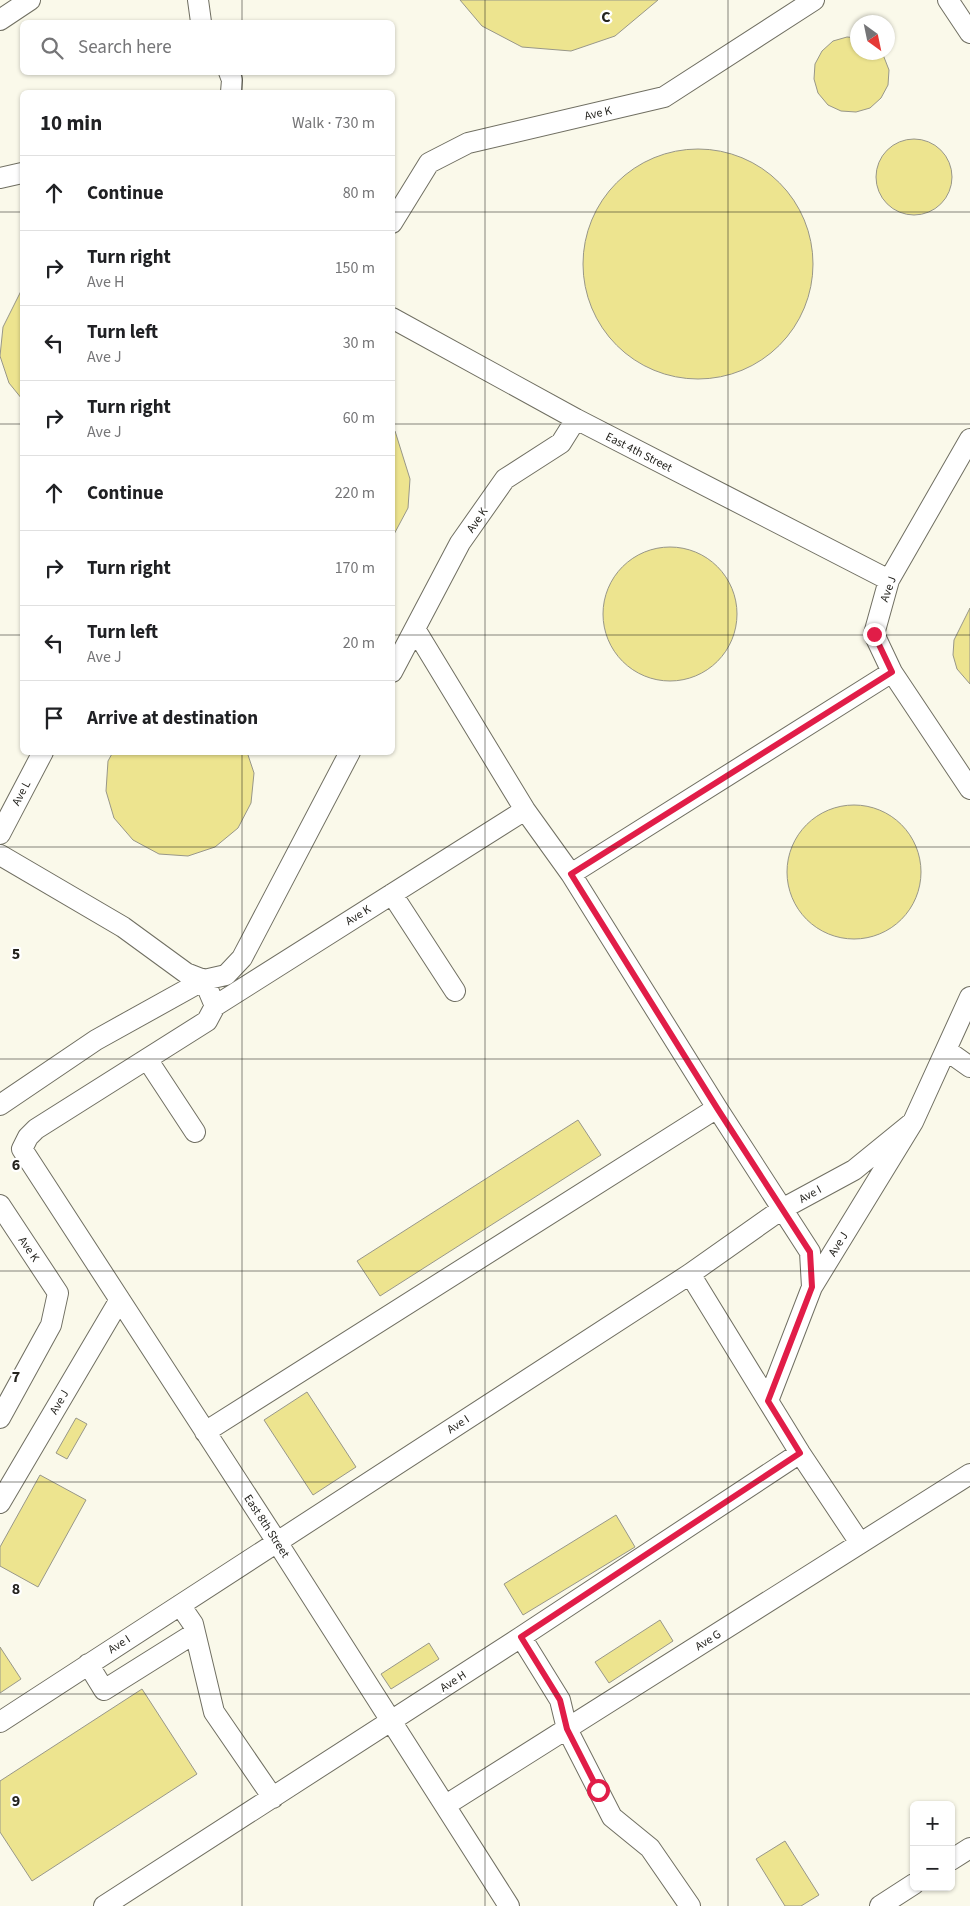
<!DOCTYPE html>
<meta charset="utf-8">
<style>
body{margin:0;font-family:"Source Sans 3",sans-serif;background:#f6f6f6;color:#202124}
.controls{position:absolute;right:15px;bottom:15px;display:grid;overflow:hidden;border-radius:8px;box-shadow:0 1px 4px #0004}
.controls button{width:45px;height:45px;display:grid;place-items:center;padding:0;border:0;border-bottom:1px solid #e0e0e0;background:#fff;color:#202124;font:25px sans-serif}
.compass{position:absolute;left:850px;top:15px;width:45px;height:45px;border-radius:50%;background:#fff;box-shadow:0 1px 4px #0004;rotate:147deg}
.stop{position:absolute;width:15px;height:15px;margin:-11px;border:4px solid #e11d48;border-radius:50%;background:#fff}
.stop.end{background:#e11d48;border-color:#fff;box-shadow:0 1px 5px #0008}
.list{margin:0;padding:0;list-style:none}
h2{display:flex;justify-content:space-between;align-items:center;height:65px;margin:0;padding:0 20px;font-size:21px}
h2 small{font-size:16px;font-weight:400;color:#757577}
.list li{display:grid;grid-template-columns:32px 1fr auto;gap:15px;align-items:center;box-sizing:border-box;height:75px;padding:0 20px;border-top:1px solid #e0e0e0}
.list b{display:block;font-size:19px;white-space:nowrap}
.list p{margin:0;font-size:16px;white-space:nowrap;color:#757577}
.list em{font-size:16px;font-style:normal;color:#757577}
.icon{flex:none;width:28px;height:28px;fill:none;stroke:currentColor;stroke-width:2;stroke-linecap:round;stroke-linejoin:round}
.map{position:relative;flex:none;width:970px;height:1906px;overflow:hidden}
.search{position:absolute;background:#fff;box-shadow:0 1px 4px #0004;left:20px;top:20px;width:375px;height:55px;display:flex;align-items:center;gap:12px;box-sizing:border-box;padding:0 18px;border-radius:8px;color:#757577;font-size:19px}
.panel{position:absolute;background:#fff;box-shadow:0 1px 4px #0004;left:20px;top:90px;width:375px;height:665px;border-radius:8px}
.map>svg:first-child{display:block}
</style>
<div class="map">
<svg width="970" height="1906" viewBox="0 0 970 1906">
<rect width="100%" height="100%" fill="#faf9ea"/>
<path fill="#ede48f" stroke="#989789" d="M460,0H658L615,36L571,51L522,47L482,26Z
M847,37L858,38V52H882L889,70L888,85L881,98L870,108L856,112L841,111L828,105L818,93L814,79L815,64L822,51L833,41Z
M876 177a38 38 0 1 1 76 0a38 38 0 1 1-76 0Z
M583 264a115 115 0 1 1 230 0a115 115 0 1 1-230 0Z
M22,289V399L9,383L0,356L3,327Z
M392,431H395L410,479L408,508L392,538Z
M603 614a67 67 0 1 1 134 0a67 67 0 1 1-134 0Z
M970,608V684L957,669L953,655L954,640Z
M113,752H247L254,773L251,803L238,828L215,847L188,856L159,854L133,840L114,818L106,791L108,761Z
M787 872a67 67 0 1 1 134 0a67 67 0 1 1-134 0Z
M578,1120L601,1155L380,1296L357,1261Z
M307,1392L356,1467L313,1495L264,1420Z
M76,1418L87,1424L67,1459L56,1453Z
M40,1475L86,1500L38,1587L0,1566V1547Z
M616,1515L635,1547L523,1615L504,1584Z
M660,1620L673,1641L609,1683L595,1662Z
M429,1643L439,1659L391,1689L381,1674Z
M0,1647L21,1679L0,1693Z
M142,1689L197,1774L32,1881L0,1832V1781Z
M785,1841L819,1895L801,1906H785L756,1859Z"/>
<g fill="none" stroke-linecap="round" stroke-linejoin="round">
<g stroke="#706f62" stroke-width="22">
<path id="minor" d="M198,0L201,22
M948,0L970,33
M0,20L30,0
M229,72L232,80L231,92
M0,178L22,173
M392,223L429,163L468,143L664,97L814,0
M392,318L576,419L889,580
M970,439L889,580L874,634L892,672L970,789
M415,629L525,810L571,874L717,1108L810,1252L812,1287
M392,672L460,543L505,479L561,443L576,419
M0,834L43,752
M0,855L123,927L186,973L204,980L226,975L242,958L350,752
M571,874L892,672
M392,894L455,991
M215,1006L207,1021L36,1129L28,1137L22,1149L277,1542L509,1906
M946,1050L970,1067
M147,1059L195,1132
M0,1105L96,1040L204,980L215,1006L525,810
M0,1205L58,1293L51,1325L0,1418
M690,1274L768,1401
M205,1432L717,1108
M0,1503L119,1301
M860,1543L800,1453L768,1401L812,1287L913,1122L970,997
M180,1605L193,1624L214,1712L273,1798
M521,1637L560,1700L567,1729L612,1817L650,1848L690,1906
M88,1664L104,1690L195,1633
M0,1722L690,1274L782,1209L854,1170L913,1122
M446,1805L970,1474
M951,1860L970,1848
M104,1906L521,1637L800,1453
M880,1906L914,1884"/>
</g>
<use href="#minor" stroke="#fff" stroke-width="20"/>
</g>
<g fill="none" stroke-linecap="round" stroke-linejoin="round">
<path stroke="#e11d48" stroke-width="6" d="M598,1790L567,1729L560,1700L521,1637L800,1453L768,1401L812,1287L810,1252L717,1108L571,874L892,672L874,634"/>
</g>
<path fill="none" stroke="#25241f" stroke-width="1" stroke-opacity="0.55" d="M242,0V22M485,0V1906M728,0V1906M242,72V92M0,212H22M392,212H970M0,424H22M392,424H970M0,635H22M392,635H970M242,752V1906M0,847H970M0,1059H970M0,1271H970M0,1482H970M0,1694H970"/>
<g text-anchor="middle" stroke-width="4.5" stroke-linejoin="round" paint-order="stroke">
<g font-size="12" fill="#25241f" stroke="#fff">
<text transform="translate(598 113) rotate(-13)" y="4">Ave K</text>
<text transform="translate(639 452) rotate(27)" y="4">East 4th Street</text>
<text transform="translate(477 520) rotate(-55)" y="4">Ave K</text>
<text transform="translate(888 589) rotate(-70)" y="4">Ave J</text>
<text transform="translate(21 793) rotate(-62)" y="4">Ave L</text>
<text transform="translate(358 915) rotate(-32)" y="4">Ave K</text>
<text transform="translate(810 1194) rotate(-29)" y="4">Ave I</text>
<text transform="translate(838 1244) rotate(-58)" y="4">Ave J</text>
<text transform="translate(29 1249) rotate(56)" y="4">Ave K</text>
<text transform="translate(59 1402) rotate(-60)" y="4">Ave J</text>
<text transform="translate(458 1424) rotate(-33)" y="4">Ave I</text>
<text transform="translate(267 1526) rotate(57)" y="4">East 8th Street</text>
<text transform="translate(708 1640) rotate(-32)" y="4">Ave G</text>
<text transform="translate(119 1644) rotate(-33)" y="4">Ave I</text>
<text transform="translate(453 1681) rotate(-33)" y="4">Ave H</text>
</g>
</g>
<g font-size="16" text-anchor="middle" font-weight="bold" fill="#25241f" stroke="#fff" stroke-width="4.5" stroke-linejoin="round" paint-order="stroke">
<text x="606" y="22">C</text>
<text x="16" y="959">5</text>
<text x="16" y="1170">6</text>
<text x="16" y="1382">7</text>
<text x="16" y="1594">8</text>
<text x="16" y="1806">9</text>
</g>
</svg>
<div class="controls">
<button>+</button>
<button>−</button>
</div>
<svg class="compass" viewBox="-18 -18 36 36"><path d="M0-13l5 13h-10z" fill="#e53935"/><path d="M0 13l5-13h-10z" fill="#757577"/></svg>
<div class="stop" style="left:598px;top:1790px"></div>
<div class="stop end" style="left:874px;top:634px"></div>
<div class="search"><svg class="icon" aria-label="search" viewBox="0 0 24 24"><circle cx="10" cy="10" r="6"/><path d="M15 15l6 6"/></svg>Search here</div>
<section class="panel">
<h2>10 min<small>Walk · 730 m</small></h2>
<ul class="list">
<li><svg class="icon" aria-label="ahead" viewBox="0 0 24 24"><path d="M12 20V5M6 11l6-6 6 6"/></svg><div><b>Continue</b></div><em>80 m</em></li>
<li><svg class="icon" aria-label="right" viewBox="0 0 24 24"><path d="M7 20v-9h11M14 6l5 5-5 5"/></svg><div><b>Turn right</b><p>Ave H</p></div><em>150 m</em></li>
<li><svg class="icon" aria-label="left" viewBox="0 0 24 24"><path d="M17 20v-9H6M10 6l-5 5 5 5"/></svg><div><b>Turn left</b><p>Ave J</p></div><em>30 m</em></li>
<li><svg class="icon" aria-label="right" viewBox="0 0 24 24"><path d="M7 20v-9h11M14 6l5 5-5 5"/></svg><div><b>Turn right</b><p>Ave J</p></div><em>60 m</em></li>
<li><svg class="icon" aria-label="ahead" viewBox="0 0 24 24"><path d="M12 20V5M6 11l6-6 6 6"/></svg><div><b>Continue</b></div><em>220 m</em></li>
<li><svg class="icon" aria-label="right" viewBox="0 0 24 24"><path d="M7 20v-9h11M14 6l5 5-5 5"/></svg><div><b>Turn right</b></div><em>170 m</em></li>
<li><svg class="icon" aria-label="left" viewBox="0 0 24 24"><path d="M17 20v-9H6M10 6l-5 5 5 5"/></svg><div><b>Turn left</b><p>Ave J</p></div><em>20 m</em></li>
<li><svg class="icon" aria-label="arrive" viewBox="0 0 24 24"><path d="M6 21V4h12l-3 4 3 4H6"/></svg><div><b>Arrive at destination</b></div></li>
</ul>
</section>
</div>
